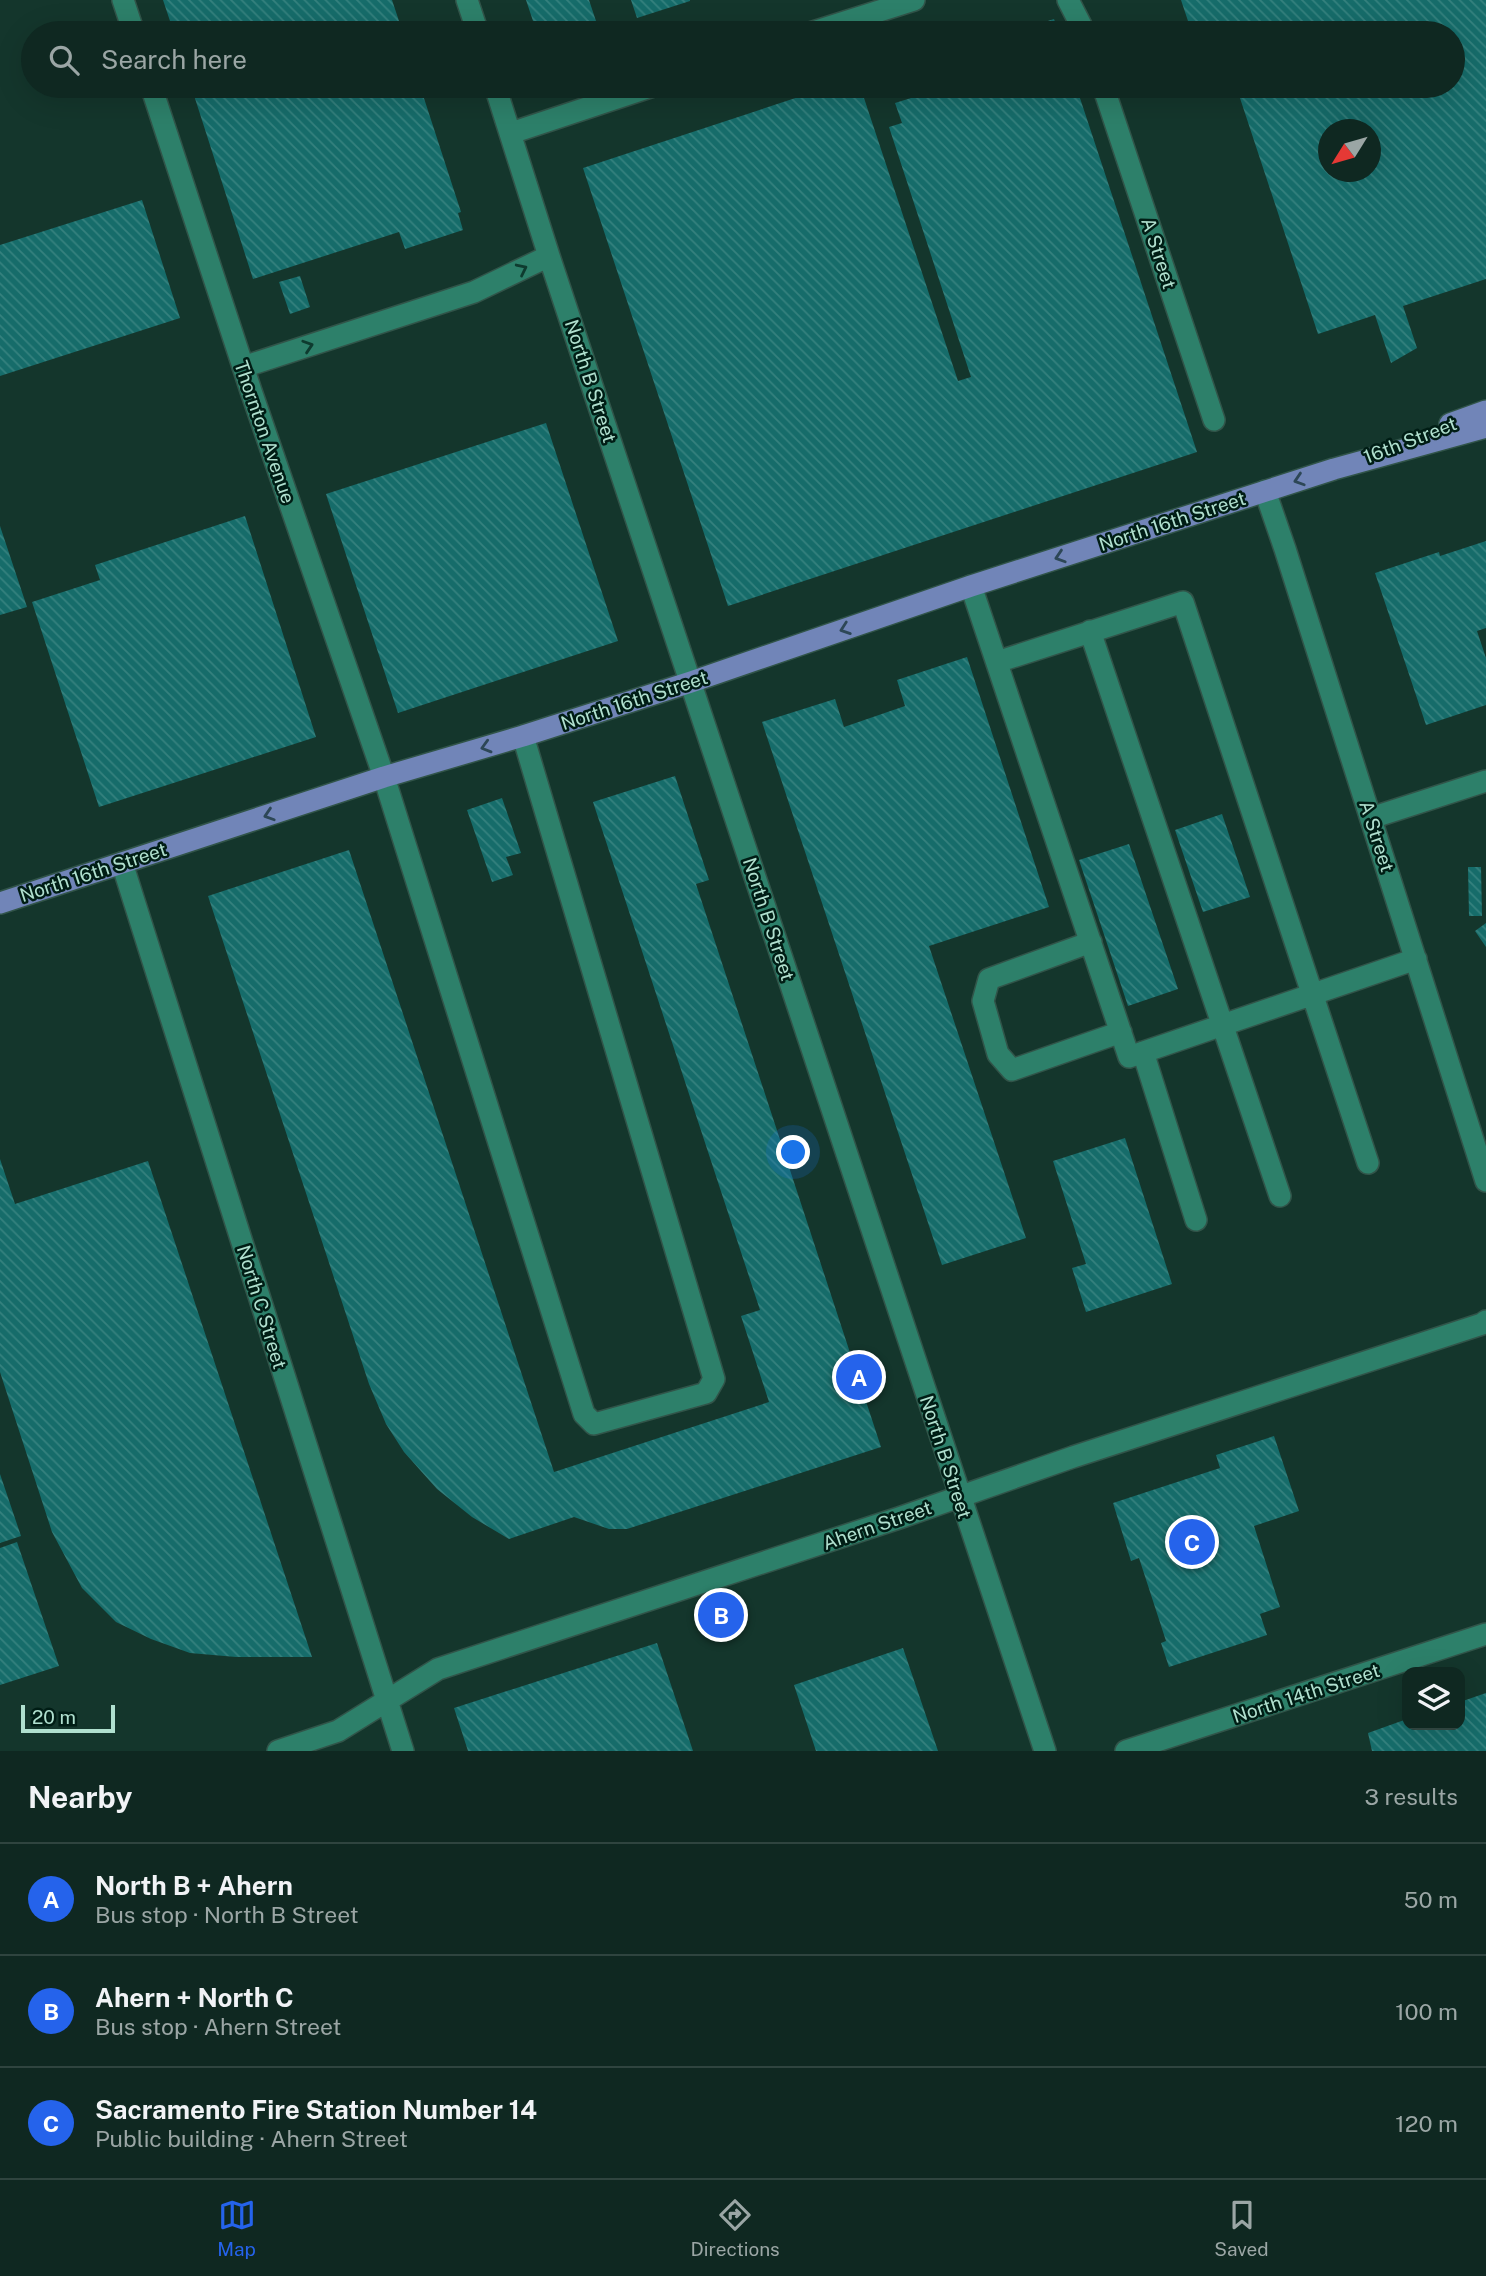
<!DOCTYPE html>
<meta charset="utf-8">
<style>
body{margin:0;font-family:"Public Sans",sans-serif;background:#1d342e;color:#f1f3f6}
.controls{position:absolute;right:21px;bottom:21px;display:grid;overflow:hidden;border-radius:14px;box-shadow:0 7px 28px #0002}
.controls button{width:63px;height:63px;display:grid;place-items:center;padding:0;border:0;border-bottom:2px solid #2f443f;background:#0f2821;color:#f1f3f6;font:35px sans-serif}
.compass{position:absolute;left:1318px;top:119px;width:63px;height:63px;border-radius:50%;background:#0f2821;box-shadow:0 7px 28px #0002;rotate:233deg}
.scale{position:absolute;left:21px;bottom:18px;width:94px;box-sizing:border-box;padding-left:7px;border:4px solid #b0e0cf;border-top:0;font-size:19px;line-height:24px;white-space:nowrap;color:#b0e0cf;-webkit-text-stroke:5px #001d15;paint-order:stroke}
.you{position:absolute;left:794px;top:1153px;width:24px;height:24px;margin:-18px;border:5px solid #fff;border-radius:50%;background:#1a73e8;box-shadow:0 0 0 10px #1a73e833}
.badge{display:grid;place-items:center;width:46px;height:46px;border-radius:50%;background:#2563eb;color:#fff;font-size:23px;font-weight:700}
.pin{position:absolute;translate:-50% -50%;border:4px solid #fff;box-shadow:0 2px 7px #0006}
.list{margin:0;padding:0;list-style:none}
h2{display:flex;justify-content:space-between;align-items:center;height:91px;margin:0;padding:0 28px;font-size:30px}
h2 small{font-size:23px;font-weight:400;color:#9ba6a5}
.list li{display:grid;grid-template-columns:46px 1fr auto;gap:21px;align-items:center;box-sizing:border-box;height:112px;padding:0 28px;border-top:2px solid #2f443f}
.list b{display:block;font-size:26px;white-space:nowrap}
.list p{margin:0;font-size:23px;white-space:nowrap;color:#9ba6a5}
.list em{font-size:23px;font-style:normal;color:#9ba6a5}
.icon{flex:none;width:38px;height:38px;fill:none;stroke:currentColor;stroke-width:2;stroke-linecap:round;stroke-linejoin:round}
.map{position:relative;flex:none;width:1486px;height:1751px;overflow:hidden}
.search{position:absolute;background:#0f2821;box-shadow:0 7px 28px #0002;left:21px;right:21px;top:21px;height:77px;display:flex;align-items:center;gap:18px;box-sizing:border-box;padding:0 24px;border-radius:38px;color:#9ba6a5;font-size:26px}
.sheet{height:427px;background:#0f2821}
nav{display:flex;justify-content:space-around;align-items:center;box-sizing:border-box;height:98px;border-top:2px solid #2f443f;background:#0f2821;font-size:19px;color:#9ba6a5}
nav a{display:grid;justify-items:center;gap:4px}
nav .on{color:#2563eb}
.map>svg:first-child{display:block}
</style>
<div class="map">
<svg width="1486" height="1751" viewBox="0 0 1486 1751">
<defs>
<pattern id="building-back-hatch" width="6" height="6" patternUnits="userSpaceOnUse" patternTransform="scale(1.75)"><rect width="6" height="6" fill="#166c6a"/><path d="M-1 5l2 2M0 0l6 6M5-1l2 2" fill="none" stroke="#35817e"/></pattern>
</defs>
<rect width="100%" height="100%" fill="#14362c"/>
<path fill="url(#building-back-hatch)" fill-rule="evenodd" d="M163,0H392L403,33H174Z
M526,0H589L599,30L589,33H537Z
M631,0H690V1L637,18Z
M1181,0H1486V279L1403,306L1417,348L1391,363L1375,315L1318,334L1236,86H1453V33H1192ZM1328,130H1370V172H1328Z
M1054,19L1059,33H1011Z
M191,86H420L461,212L458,213L463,230L405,249L399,232L253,279Z
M832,86H860L958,381L971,377L889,127L902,123L895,103L924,94L921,86H1076L1197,452L728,606L583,168Z
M142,200L180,318L0,376V245Z
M300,276L310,307L290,314L279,282Z
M546,423L618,641L398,713L326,494Z
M245,516L316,737L99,807L32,602L100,580L95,565Z
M0,526L27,607L0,615Z
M1486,541V628L1477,631L1486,658V705L1426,725L1375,573L1439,552L1440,556Z
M967,657L1049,907L929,946L1026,1238L942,1265L762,722L835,699L844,727L905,706L897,680Z
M675,776L709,880L696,884L881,1447L627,1529H609L574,1517L509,1539L472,1517L437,1489L404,1452L386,1424L369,1384L208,896L349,850L554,1472L769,1402L741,1316L760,1310L593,802Z
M502,798L521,853L506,857L513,875L492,882L467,810Z
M1222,814L1250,897L1203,912L1175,830Z
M1129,844L1178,989L1128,1006L1079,860Z
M1468,867H1481L1482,916H1469Z
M1486,923V947L1475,931Z
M1125,1138L1172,1284L1086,1312L1072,1268L1086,1264L1053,1161Z
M0,1159L15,1204L148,1161L312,1657H236L190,1653L151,1639L116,1622L82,1588L52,1532L0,1372Z
M1274,1436L1299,1511L1254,1526L1280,1607L1260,1614L1267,1635L1169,1667L1161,1643L1166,1641L1139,1558L1131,1561L1113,1503L1220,1468L1216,1455Z
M0,1474L21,1536L0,1543Z
M17,1542L59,1666L0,1685V1548Z
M657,1643L693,1751H468L454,1708Z
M903,1648L938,1751H816L794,1685Z
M1486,1693V1751H1372L1368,1733L1407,1719V1725H1460V1702Z"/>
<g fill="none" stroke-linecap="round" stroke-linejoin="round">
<g stroke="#315449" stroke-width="24">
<path id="minor" d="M123,0L134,33
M467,0L478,33
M1068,0L1085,33
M810,33L914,0
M151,86L251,391L384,777L584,1414L594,1424L706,1393L714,1379L523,736
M495,86L549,256L1045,1751
M1103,86L1214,420
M511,133L653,86
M243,367L474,292L549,256
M1265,491L1285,549L1486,1181
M971,586L1129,1057L1416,959
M1090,631L1280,1196
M997,662L1183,602L1368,1163
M1371,818L1486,781
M122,863L403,1751
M1091,942L989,979L983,1001L998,1054L1012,1070L1121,1032
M1143,1052L1196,1220
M278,1751L338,1731L438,1669L899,1518L1073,1457L1482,1324L1486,1321
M1126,1751L1486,1634"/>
</g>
<g stroke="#315449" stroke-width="24">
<path id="major" d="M1450,424L1486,411
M0,903L384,777L523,736L691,682L971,586L1334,469L1486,427"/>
</g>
<use href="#minor" stroke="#2d806a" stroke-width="21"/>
<use href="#major" stroke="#7185b8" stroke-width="21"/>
</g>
<defs><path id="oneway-chevron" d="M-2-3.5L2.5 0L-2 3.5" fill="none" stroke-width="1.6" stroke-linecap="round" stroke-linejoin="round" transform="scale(1.75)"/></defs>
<g stroke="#0e3b2f">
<use href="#oneway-chevron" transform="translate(522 269) rotate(-26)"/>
<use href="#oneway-chevron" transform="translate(308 346) rotate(-18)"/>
</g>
<g stroke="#2d4756">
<use href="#oneway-chevron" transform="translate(1299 480) rotate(162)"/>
<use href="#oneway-chevron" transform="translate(1060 557) rotate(162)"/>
<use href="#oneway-chevron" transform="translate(845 629) rotate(161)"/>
<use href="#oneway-chevron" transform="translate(486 747) rotate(164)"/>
<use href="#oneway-chevron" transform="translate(269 815) rotate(162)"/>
</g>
<g text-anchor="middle" stroke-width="5" stroke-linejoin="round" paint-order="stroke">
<g font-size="19" fill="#b0e0cf" stroke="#001d15">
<text transform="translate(1159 253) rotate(72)" y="7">A Street</text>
<text transform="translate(591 381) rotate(72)" y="7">North B Street</text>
<text transform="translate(265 432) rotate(71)" y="7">Thornton Avenue</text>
<text transform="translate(1410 440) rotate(-21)" y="7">16th Street</text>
<text transform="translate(1172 521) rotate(-18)" y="7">North 16th Street</text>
<text transform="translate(634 700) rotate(-18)" y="7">North 16th Street</text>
<text transform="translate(1377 836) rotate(72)" y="7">A Street</text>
<text transform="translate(93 872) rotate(-18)" y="7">North 16th Street</text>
<text transform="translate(769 919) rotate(72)" y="7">North B Street</text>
<text transform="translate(262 1307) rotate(73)" y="7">North C Street</text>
<text transform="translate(946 1457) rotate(72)" y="7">North B Street</text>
<text transform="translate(877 1525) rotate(-19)" y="7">Ahern Street</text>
<text transform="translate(1306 1693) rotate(-18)" y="7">North 14th Street</text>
</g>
</g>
</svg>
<div class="controls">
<button><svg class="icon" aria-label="layers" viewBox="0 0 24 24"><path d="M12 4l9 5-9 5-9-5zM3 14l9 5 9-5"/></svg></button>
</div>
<svg class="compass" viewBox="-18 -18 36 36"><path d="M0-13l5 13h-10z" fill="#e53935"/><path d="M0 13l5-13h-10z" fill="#9ba6a5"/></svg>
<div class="scale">20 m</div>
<div class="you"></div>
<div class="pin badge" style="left:859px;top:1377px">A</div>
<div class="pin badge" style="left:721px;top:1615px">B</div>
<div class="pin badge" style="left:1192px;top:1542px">C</div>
<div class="search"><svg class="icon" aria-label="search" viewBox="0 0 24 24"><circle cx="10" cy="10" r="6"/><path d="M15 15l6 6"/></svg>Search here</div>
</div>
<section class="sheet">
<h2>Nearby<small>3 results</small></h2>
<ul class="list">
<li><span class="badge">A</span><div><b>North B + Ahern</b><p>Bus stop · North B Street</p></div><em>50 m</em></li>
<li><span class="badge">B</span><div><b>Ahern + North C</b><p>Bus stop · Ahern Street</p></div><em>100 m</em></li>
<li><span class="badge">C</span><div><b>Sacramento Fire Station Number 14</b><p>Public building · Ahern Street</p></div><em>120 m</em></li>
</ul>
</section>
<nav>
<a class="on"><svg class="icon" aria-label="map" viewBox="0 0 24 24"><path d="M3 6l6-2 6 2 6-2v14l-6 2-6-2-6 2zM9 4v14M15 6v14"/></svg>Map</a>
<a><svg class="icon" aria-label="directions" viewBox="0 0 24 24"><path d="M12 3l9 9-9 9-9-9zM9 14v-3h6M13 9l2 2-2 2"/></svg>Directions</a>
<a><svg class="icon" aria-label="saved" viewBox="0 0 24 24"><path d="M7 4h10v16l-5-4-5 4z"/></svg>Saved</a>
</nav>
